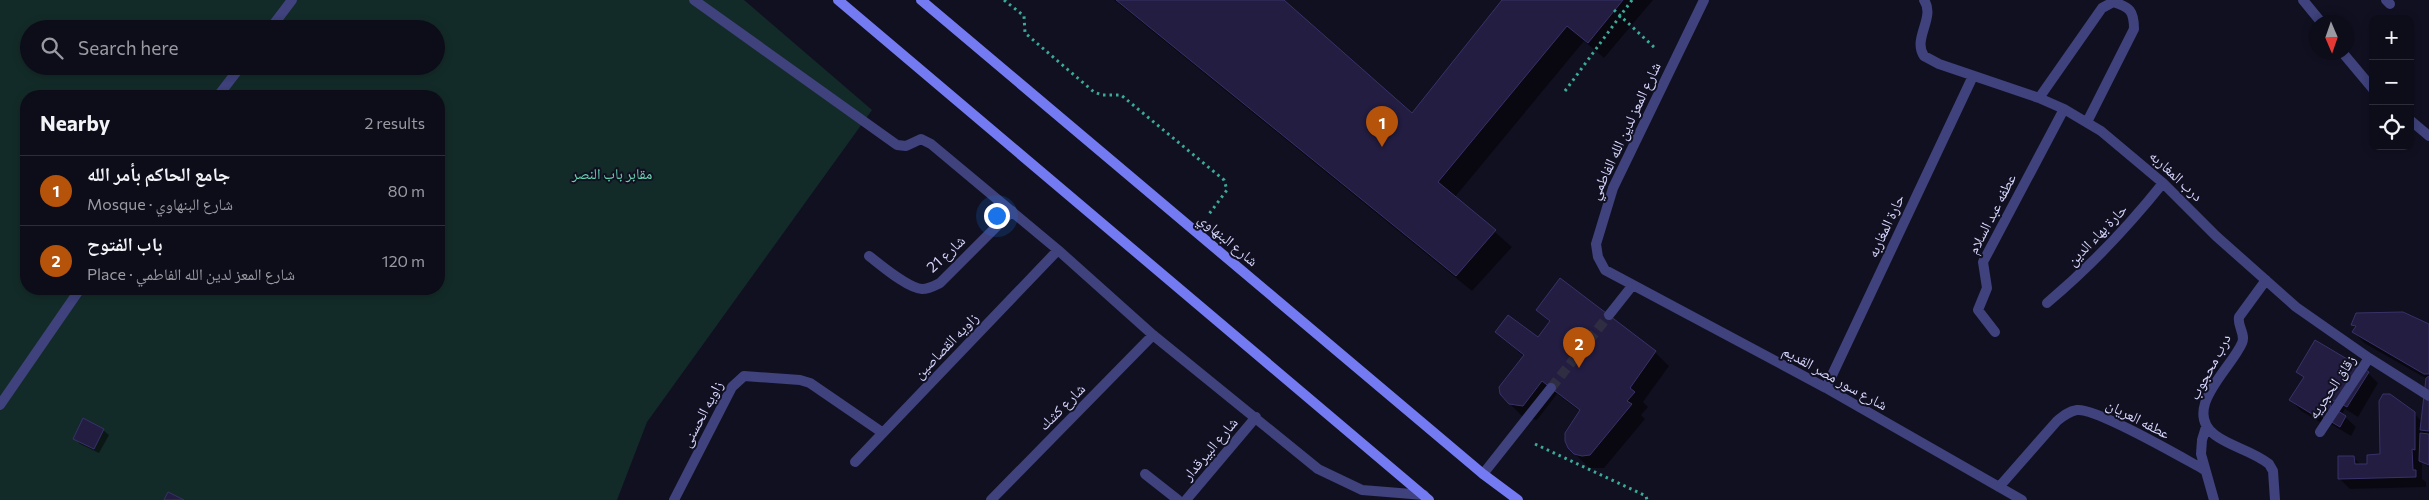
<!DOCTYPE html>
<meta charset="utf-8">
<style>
body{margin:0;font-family:Commissioner,"Noto Naskh Arabic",sans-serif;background:#1b1a26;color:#f1f3f6}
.controls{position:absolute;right:15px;top:15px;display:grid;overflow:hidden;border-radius:10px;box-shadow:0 2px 8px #0003}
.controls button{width:45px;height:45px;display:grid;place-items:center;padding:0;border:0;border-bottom:1px solid #2d2c38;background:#0d0c19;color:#f1f3f6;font:25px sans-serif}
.compass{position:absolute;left:2309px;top:15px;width:45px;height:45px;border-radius:50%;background:#0d0c19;box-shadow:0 2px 8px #0003;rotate:178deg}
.you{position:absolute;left:996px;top:215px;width:18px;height:18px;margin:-12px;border:4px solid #fff;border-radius:50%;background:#1a73e8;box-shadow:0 0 0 8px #1a73e833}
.badge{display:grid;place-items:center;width:32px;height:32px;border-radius:50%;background:#b45309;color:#fff;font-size:16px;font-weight:700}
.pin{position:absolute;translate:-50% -41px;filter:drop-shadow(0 1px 2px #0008)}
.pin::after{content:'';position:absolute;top:26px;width:18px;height:15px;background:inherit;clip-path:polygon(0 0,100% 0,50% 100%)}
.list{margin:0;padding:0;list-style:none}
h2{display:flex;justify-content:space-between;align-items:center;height:65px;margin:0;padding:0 20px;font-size:21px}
h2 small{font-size:16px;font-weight:400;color:#9a9ba2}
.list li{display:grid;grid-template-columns:32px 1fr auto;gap:15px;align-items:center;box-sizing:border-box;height:70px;padding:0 20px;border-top:1px solid #2d2c38}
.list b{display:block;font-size:19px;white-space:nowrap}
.list p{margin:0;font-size:16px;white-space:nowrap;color:#9a9ba2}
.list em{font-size:16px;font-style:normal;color:#9a9ba2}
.icon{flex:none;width:28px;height:28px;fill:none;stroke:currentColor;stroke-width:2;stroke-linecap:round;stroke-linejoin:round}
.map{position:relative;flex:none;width:2429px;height:500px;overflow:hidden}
.search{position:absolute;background:#0d0c19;box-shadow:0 2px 8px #0003;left:20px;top:20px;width:425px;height:55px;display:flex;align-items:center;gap:12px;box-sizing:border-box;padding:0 18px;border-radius:28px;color:#9a9ba2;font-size:19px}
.panel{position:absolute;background:#0d0c19;box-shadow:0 2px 8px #0003;left:20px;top:90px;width:425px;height:205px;border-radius:20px}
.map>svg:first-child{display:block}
</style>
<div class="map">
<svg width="2429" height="500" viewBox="0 0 2429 500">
<rect width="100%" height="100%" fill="#111021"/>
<path fill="#132b28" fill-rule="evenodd" d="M0,0H744L872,110L647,422L617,500H0ZM29,29H436V66H29ZM26,96H439V289H26Z"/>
<path fill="#0007" d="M1114,0H1282L1412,114L1504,0H1653L1604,58L1584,41L1455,197L1512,247L1472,291Z
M1537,310L1655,352L1669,366L1643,402L1648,407L1641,415L1645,419L1604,468H1589L1569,448L1581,412L1557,394L1537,420L1524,418L1509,403L1524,357L1497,332L1538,339L1551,323Z
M2353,325L2429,326V467L2422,462V479L2426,482V487L2350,489L2339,478L2354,458L2362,466L2368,465L2381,456L2414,413L2422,422L2427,379L2364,343L2354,332L2356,329Z
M2298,372L2368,373L2378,383L2358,417L2345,409L2342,414L2356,427L2351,436L2331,424L2328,427L2301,411L2291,400L2304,378Z
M103,430L109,435L99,453L80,444L75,439Z"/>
<path fill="#221d41" stroke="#38326a" d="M1116,0H1284L1412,113L1502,0H1623L1588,43L1567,26L1438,182L1496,230L1456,276Z
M1560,278L1656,351L1630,388L1635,392L1627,401L1632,404L1590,455L1582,456L1574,454L1568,448L1565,441V433L1580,410L1551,388L1542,381L1523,406L1509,404L1500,394L1499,387L1524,355L1495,332L1508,315L1538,337L1550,321L1536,310Z
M2403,312L2429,324V374H2424L2352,332L2356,326L2351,325L2356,313Z
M2315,340L2369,372L2347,407L2334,400L2330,406L2346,416L2340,427L2320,415L2317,417L2289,400L2304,377L2296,372Z
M2429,376V431L2420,430L2426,378Z
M2383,394H2390L2415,412V450L2412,449L2413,470H2416V477L2338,479V456H2354L2355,464H2367V455L2380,454L2379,401Z
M83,418L104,429L94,449L73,439Z
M2420,433L2429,434V465L2419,461Z
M168,492L184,500H164Z"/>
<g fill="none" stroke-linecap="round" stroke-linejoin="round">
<path stroke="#2e2d42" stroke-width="10" stroke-dasharray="10 5" stroke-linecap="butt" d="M1551,388L1609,315"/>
<path stroke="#3aaa99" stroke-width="3" stroke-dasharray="2.5 4" stroke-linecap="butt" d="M1004,0L1024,16L1025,33L1094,92L1102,95H1121L1224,180L1227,190L1209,214
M1614,10L1656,49
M1565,91L1632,0
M1535,444L1646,496L1647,500"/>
<path stroke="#3f427c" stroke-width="10" d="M694,0L897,145L906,146L921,139L931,144L1058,250L1153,335L1318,469L1362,490L1424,495
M1704,0L1613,188L1596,244L1598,257L1605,270L1826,388L2022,500
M1924,0C1936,17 1912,39 1924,56L1939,64L2039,98L2064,109L2101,131L2163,183L2216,236L2296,307L2369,358L2429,396
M2303,0L2321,22
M2386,0L2390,4
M270,29L292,0
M2342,52L2373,89
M218,96L241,66
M2039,98L2102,8L2113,2C2130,7 2134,11 2134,29L2087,122
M2410,120L2429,136
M869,256C881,265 907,288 922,289C929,289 934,286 940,283L1012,211
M2266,280L2239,317C2237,326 2246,334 2242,343C2231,369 2181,409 2215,435C2231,447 2253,451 2269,464L2273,471L2275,500
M2047,303C2091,266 2127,228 2163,183
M1609,315L1632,286
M1995,332L1978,310L1987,288L1983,262L2064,109
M1826,388L1973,76
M0,405L80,289
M2206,427L2202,440L2201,454L2214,500
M2320,432L2369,358
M855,462L1058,250
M1145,474L1178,500
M1483,474L1551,388
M1999,487L2057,421C2063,416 2069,411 2077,410C2097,408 2181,457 2203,469
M674,500L732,387L744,376L800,380L810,383L883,433
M991,500L1153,335
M1186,500L1256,417"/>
<path stroke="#747bf2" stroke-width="10" d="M838,0L1429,500
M921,0L1483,474L1518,500"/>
</g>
<g text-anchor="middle" stroke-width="4" stroke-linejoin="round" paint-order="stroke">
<g font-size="15" fill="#d5d4fb" stroke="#111021">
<text transform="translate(1625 131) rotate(-65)" y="5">شارع المعز لدين الله الفاطمي</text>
<text transform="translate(2176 176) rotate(43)" y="5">درب المغاربه</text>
<text transform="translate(1992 214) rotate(-63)" y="5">عطفه عبد السلام</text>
<text transform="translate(1886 226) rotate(-65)" y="5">حارة المغاربه</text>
<text transform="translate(2097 235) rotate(-46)" y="5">حارة بهاء الدين</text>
<text transform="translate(1228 240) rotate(40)" y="5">شارع البنهاوي</text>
<text transform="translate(946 254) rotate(-43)" y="5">شارع 21</text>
<text transform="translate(946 346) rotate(-46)" y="5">زاويه القصاصين</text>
<text transform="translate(2210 367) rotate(-62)" y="5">درب محجوب</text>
<text transform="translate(1835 378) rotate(29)" y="5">شارع سور مصر القديم</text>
<text transform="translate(2332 387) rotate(-56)" y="5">زقاق الحجريه</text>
<text transform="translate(1062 407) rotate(-45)" y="5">شارع كشك</text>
<text transform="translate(702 414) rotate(-62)" y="5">زاويه الحسنى</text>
<text transform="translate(2138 419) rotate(27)" y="5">عطفه العريان</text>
<text transform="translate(1210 449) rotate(-50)" y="5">شارع البيرقدار</text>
</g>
<g font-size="15" fill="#67d4b0" stroke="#111021">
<text x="612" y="179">مقابر باب النصر</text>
</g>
</g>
</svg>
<div class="controls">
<button>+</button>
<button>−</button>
<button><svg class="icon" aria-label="locate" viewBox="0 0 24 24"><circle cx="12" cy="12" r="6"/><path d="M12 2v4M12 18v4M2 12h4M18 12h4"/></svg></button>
</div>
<svg class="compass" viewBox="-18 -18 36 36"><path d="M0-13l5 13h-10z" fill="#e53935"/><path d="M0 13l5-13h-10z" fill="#9a9ba2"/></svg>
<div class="you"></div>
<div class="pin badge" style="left:1382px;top:147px">1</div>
<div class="pin badge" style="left:1579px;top:368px">2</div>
<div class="search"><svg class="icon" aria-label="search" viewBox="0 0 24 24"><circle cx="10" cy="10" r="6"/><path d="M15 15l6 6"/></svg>Search here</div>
<section class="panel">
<h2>Nearby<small>2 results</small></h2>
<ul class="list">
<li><span class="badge">1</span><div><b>جامع الحاكم بأمر الله</b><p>Mosque · شارع البنهاوي</p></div><em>80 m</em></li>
<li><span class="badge">2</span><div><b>باب الفتوح</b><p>Place · شارع المعز لدين الله الفاطمي</p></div><em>120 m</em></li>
</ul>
</section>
</div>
